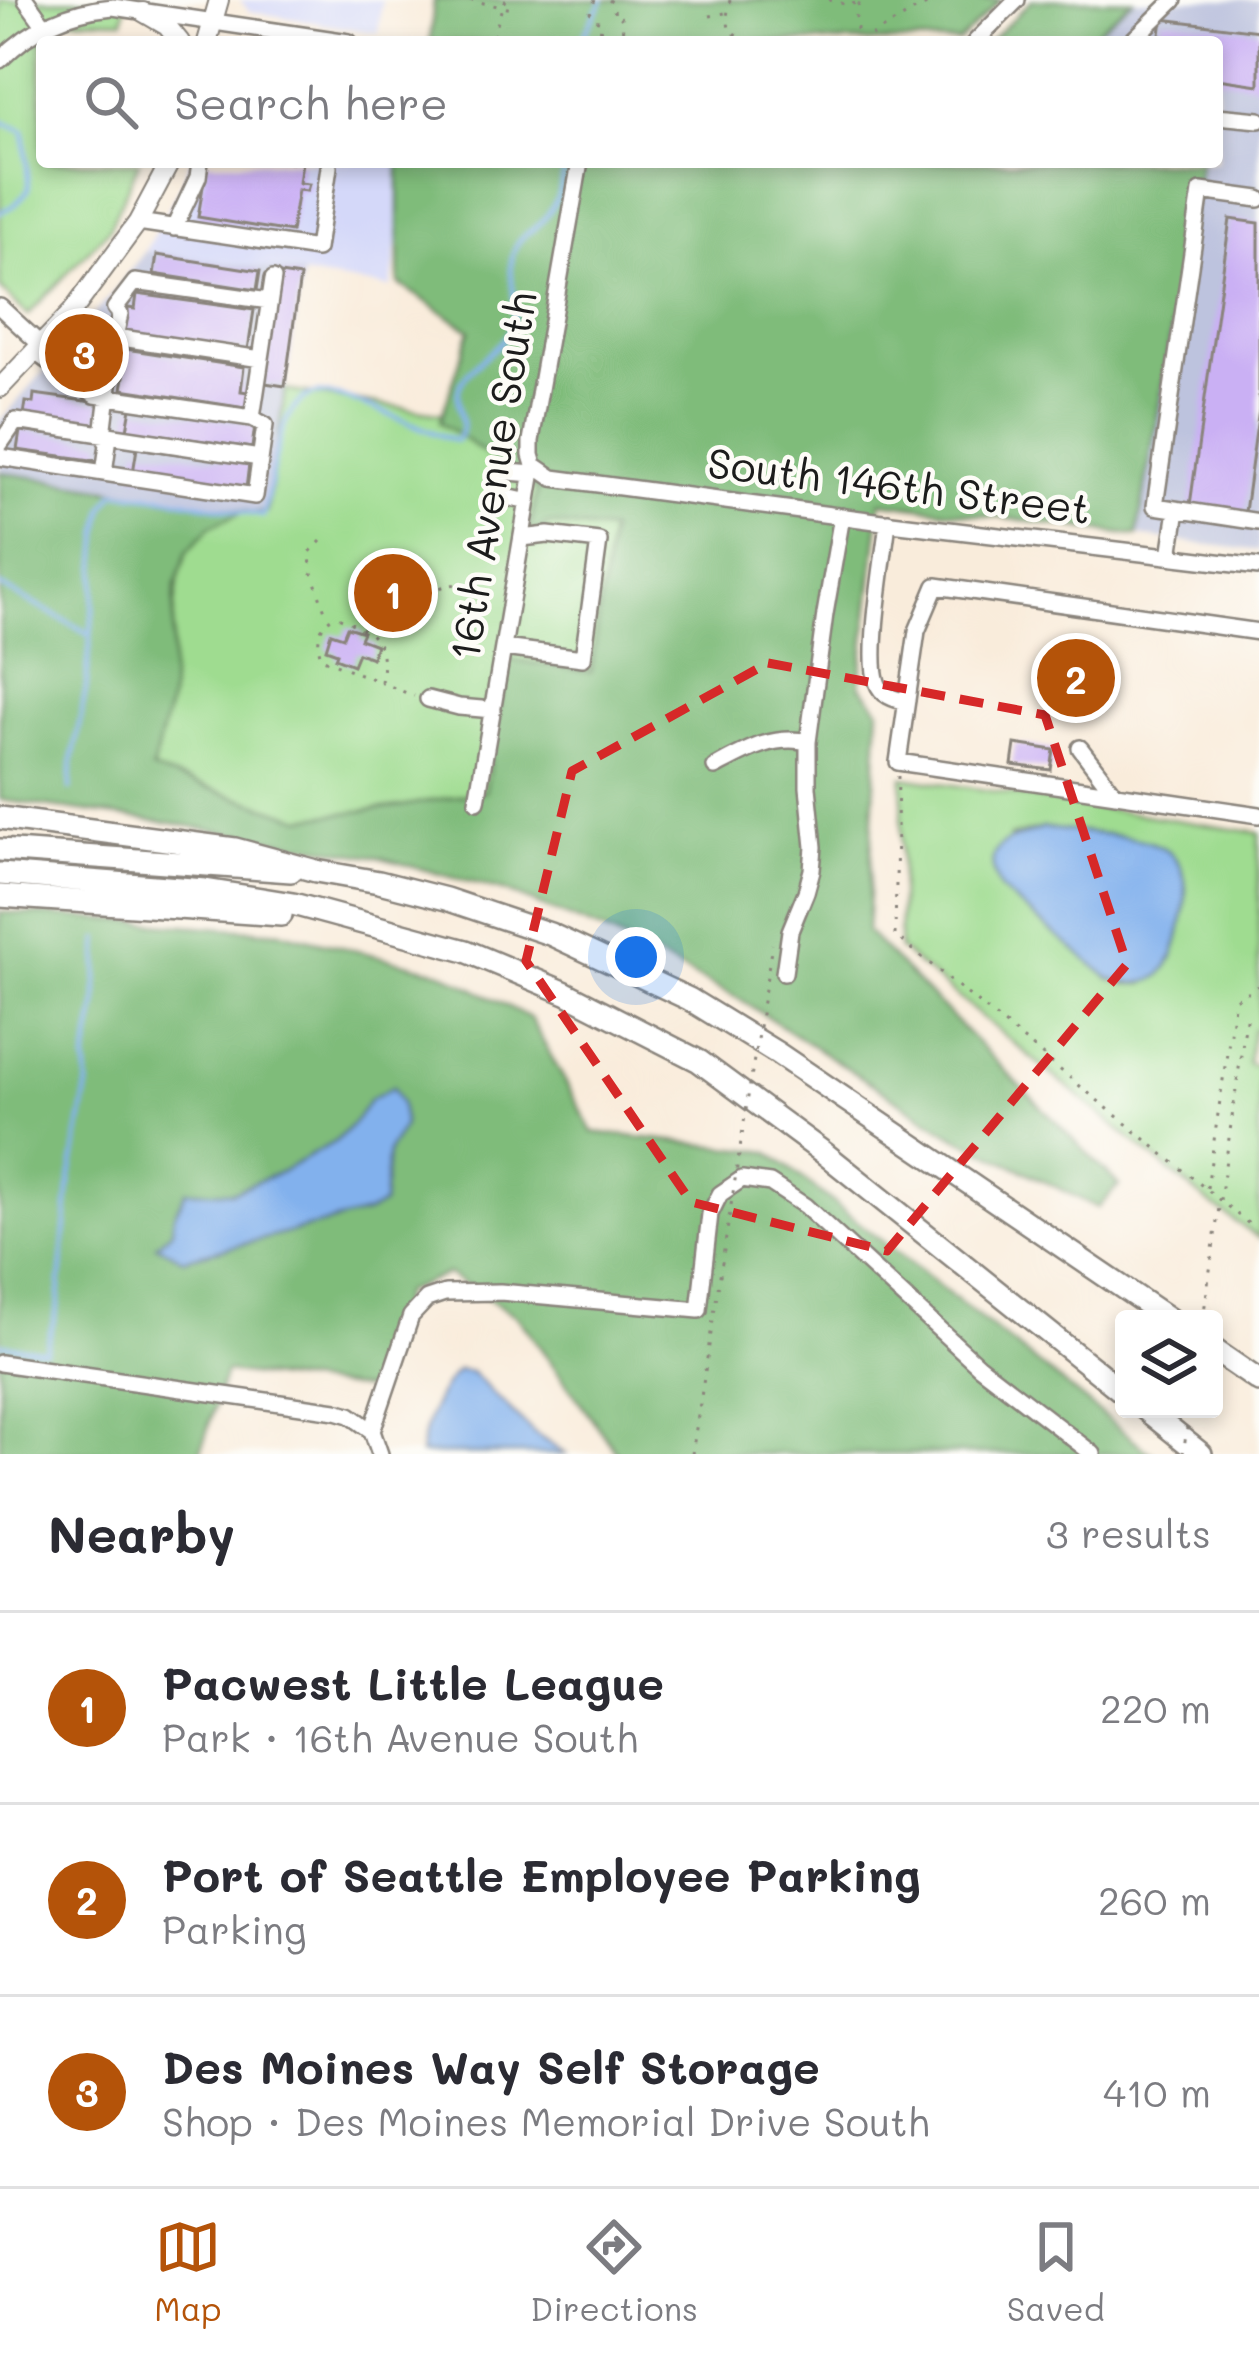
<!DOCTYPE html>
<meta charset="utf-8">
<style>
body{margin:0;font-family:Mali,sans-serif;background:#f7f7f7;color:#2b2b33}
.controls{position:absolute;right:36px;bottom:36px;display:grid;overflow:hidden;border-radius:12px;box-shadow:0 6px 18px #0003}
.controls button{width:108px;height:108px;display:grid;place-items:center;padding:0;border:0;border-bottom:3px solid #e1e1e2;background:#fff;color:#2b2b33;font:60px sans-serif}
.you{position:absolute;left:636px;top:957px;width:42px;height:42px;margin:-30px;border:9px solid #fff;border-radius:50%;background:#1a73e8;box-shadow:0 0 0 18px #1a73e833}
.badge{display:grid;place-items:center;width:78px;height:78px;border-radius:50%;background:#b45309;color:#fff;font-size:39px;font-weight:700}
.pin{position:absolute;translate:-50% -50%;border:6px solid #fff;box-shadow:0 3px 12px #0006}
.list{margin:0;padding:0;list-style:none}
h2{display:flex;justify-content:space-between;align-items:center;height:156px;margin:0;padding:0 48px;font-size:51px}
h2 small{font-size:39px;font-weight:400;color:#7c7c81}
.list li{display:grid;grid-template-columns:78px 1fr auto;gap:36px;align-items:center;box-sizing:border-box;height:192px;padding:0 48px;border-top:3px solid #e1e1e2}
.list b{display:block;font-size:45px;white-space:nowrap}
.list p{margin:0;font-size:39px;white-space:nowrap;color:#7c7c81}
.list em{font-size:39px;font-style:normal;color:#7c7c81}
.icon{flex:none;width:66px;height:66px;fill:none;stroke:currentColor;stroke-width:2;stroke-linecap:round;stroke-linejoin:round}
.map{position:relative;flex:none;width:1259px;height:1454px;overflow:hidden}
.search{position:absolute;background:#fff;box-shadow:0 6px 18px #0003;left:36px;right:36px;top:36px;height:132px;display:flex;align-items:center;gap:30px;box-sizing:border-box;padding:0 42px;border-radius:12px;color:#7c7c81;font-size:45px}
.sheet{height:732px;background:#fff}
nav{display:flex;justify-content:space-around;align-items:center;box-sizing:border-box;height:168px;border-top:3px solid #e1e1e2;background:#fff;font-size:33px;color:#7c7c81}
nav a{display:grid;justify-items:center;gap:6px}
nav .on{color:#b45309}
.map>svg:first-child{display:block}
</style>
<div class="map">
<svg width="1259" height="1454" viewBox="0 0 1259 1454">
<rect width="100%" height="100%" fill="#fdfcf7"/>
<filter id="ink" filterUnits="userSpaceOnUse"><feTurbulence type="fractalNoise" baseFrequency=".00833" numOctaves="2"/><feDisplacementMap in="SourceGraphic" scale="24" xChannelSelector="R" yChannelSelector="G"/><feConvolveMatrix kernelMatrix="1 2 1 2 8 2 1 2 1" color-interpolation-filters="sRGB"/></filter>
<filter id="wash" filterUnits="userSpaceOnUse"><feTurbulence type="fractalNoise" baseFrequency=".004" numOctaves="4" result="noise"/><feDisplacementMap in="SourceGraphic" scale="48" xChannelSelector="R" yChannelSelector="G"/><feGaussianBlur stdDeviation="2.7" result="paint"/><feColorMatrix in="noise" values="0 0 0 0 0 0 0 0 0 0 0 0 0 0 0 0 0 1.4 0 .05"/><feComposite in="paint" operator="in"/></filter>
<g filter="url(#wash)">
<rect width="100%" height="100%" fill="#f9ecdb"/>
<path fill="#d4d8f9" d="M240,0H382L378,33L249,11Z
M189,162H408L391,288L145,251L183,181Z"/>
<path fill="#bdc3de" d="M1133,0H1259V551L1137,536L1200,162H1217V42H1084Z
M145,251L303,274L266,515L0,472V421L112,294Z"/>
<path fill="#9fdc90" stroke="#5e7c56" stroke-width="3" fill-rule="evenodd" d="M0,0H126L123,20L56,19L52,42H42V162H139L109,229L28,315L0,288Z
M285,390L523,426L515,481L622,497L595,682L493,851L146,799L190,504L254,513L267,512Z
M903,777L1259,833V1029H1253L1248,1064L1259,1067V1238L1206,1201L899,949ZM1044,828C1080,833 1137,832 1167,852L1144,984H1126L1108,978L1010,837Z"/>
<path fill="#7fbc7a" stroke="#4e6c4b" stroke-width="3" d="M434,0H1001L959,42H430Z
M1032,0H1133L1084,42H989Z
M399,162H1200L1137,536L881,502L860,685L879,708L867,932L1119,1185L1098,1208L950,1134L741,1000L611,934L506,892L378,857L170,823L0,800V472L245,511L211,526L187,552L175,588L170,700L152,770L302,818L402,806L485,791L508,659L591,672L610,531L548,524L537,533L529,532L537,490L440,422L470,330L399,284Z
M0,912L282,932L442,972L530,1018L593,1132L769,1152L1152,1454H618L518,1317L448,1274L403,1292L377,1391L225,1372L200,1454H0Z"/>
<path fill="#82b1ed" stroke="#4f6684" stroke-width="3" d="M1044,828C1072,832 1130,834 1155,844C1195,861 1187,899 1180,933C1171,975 1153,993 1109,978L1001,890C976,843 1010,841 1044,828Z
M393,1087L401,1103L404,1125L388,1151L383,1204L368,1213L183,1259L156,1245L172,1230L174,1215L186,1191L232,1192L281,1172L336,1141L357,1119L370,1099Z
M458,1370L471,1372L534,1433L565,1454H420C424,1426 437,1389 458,1370Z"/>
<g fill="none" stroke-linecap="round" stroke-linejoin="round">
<path stroke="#82b1ed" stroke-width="4.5" d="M580,42L603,0
M0,121L24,131L29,189L15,205L0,212
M0,586L90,634
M70,789L72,762L86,689L100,530L104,508L115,492L164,497L263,516C271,487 273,454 284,426C290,412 300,397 316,394C339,389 427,432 456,441C471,424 453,408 459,388C469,359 510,350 514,314C516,292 506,268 515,248C518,239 527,234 534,228C555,211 563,189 565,162
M0,1344L45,1350L58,1306L70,1180L88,1085L86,1061L97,1004L99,939"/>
</g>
<g id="blocks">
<path fill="#cab0f4" d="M1162,19L1259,31V85L1217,79V42H1159Z
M207,162H302L299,183L309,184L307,191L298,190L291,232L198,217Z
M1230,219L1259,223V409L1245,512L1190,505Z
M157,255L260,271L257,290L154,274Z
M280,274L300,277L285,386L265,383Z
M137,294L254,310L248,350L125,333L128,308L135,309Z
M78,343L95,348L92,357L98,359L95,370L71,362Z
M119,348L244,367L241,391L254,393L252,409L122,389L126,365L117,364Z
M34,394L100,403L97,425L24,415L26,402L33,403Z
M131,408L255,425L252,448L127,430Z
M20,431L102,442L99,461L17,450Z
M137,448L249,464L246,489L133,473Z
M347,627L363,632L360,639L376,645L372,658L358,653L353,665L335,658L337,653L326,649L331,633L343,637Z
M1015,744L1054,750L1051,770L1012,765Z"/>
</g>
</g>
<g filter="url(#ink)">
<use href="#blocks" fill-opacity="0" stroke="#8a847c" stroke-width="3"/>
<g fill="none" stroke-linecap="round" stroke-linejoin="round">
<g stroke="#8a847c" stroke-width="20">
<path id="minor" d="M26,0L44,25
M975,42L1017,0
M1131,42L1174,0
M0,60C33,27 68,11 113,7L349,42
M1217,116L1259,120
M1259,199L1201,191L1155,506L1259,522
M138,222L317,249L329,167
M174,228L198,177L200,162
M0,307L41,345
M115,337L103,435L108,444L104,473L255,496L265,425L252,418
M35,352L95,395L252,418L273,279
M261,359L115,337L120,314L115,308L135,282L269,301
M0,444L16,421L260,458
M0,457L104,473
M534,465L553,478L883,522L1259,567
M528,502L507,497L496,483L499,475L509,472L533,474
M888,522C884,557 867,654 877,682C881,695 894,700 907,701
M1170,556L1177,510
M1259,632L936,586L917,631L898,762L1259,815
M503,648L583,658L599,541L548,535L522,538
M428,699L459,707L493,710
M1080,748L1115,794
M715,767C745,751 773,734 808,742
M477,801L534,465L531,455V441L580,162
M784,973L790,931L806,892L812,870L814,847L808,787V742L825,614L842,516
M0,1363L336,1411L350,1415L372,1431
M380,1454L372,1431L411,1316L427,1299L445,1293L500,1292L699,1310L710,1214L720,1194L742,1179L770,1183L805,1206L979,1366L1093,1454"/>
</g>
<g stroke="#8a847c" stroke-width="22">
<path id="major" d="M143,12L167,26L180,42
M207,42L219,0
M0,388L72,312L138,222L170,162"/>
</g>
<g stroke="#8a847c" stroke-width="26">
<path id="highway" d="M0,818L235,849L316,871L379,882L446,899L550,934L689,999L777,1053L1169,1319
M0,850L291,871
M0,874L205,890L293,904L466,951L566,993L699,1061L824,1153L1124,1393
M0,896L281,915
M1214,1350L1259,1381
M1145,1409L1201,1454"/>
</g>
<path stroke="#8a847c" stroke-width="3" stroke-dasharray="3 9" stroke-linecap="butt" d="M470,0L502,7L492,42
M506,0L502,7L513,9
M595,0L590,12L598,19L596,28L605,31L604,42
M609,0L613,3L615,16L619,15L623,21L622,42
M730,0L727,16L729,29L745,42
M829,0L848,5L856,3
M710,16L725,13
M858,42L856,16L860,0
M861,42L917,9L940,0
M321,541L310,552L311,570L327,617
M368,630C396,614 427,585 460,584
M381,682C388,637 372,633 336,616C318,622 316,642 321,658L414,696
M898,776L895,935L1249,1224
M1207,1188L1235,999L1259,986"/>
<use href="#minor" stroke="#fff" stroke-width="15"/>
<use href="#major" stroke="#fff" stroke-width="18"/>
<use href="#highway" stroke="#fff" stroke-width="21"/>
<path stroke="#8a847c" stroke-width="3" stroke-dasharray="3 9" stroke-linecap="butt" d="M1203,1319L1247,1013
M692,1454L772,944
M1183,1454L1190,1409"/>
</g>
</g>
<path fill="none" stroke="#d62828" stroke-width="9" stroke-dasharray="24 15" stroke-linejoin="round" d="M768,663L1045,715L1127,964L887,1251L691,1202L526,961L572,771Z"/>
<g text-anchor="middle" stroke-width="9" stroke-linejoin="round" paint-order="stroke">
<g font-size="42" fill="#1c1c1c" stroke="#fdfcf7">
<text transform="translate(493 476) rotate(-81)" y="15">16th Avenue South</text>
<text transform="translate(899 486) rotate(7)" y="15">South 146th Street</text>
</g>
</g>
</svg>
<div class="controls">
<button><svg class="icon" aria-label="layers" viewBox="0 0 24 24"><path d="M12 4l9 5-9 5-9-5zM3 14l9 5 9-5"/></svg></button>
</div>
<div class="you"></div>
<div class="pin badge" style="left:393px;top:593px">1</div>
<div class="pin badge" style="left:1076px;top:678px">2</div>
<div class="pin badge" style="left:84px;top:353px">3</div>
<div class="search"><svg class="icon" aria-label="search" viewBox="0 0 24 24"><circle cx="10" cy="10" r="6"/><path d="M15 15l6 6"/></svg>Search here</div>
</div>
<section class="sheet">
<h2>Nearby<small>3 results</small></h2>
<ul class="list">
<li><span class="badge">1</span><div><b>Pacwest Little League</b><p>Park · 16th Avenue South</p></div><em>220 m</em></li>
<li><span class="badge">2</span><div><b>Port of Seattle Employee Parking</b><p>Parking</p></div><em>260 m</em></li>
<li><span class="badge">3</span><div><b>Des Moines Way Self Storage</b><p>Shop · Des Moines Memorial Drive South</p></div><em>410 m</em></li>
</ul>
</section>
<nav>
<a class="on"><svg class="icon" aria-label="map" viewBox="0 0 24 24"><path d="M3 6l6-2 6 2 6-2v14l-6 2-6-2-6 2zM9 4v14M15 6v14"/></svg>Map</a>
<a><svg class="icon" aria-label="directions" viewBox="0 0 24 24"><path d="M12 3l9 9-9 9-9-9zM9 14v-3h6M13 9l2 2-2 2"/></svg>Directions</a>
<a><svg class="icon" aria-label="saved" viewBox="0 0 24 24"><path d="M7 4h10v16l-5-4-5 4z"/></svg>Saved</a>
</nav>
